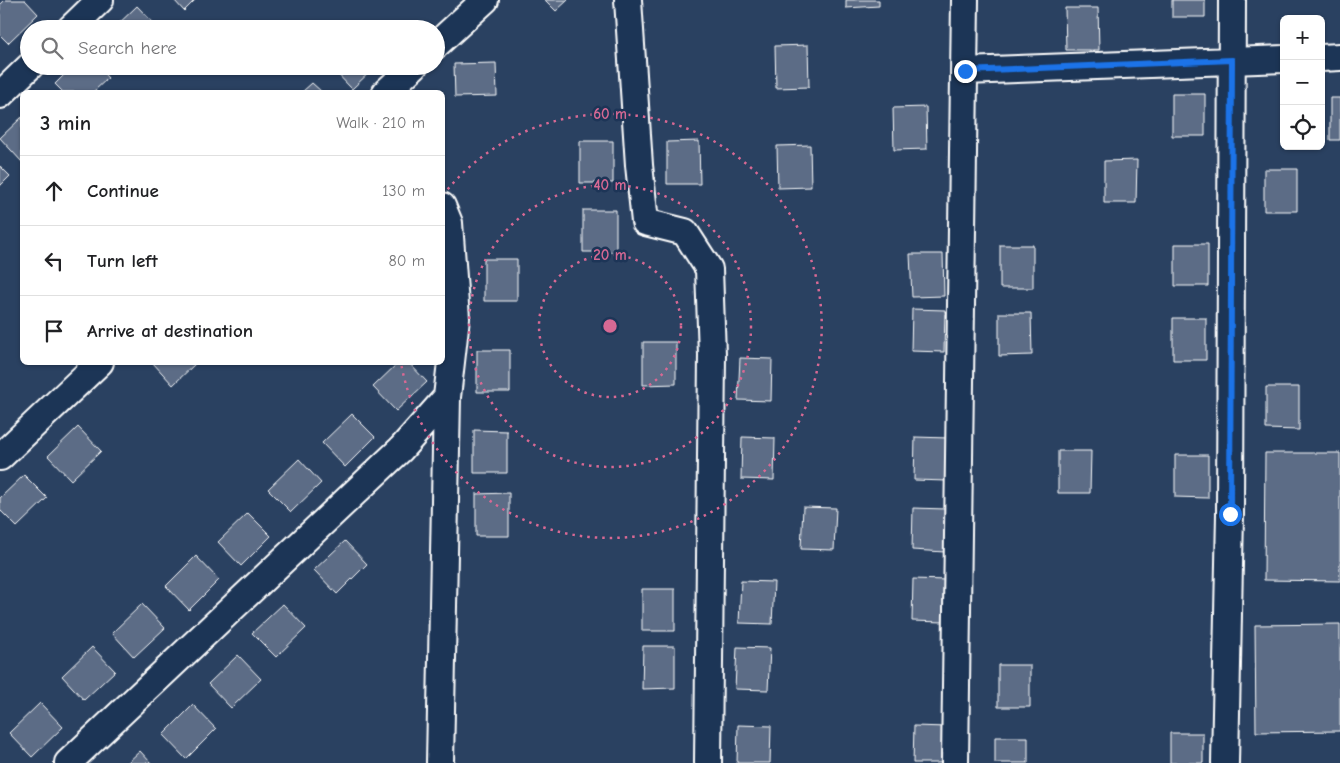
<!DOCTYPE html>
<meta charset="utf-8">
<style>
body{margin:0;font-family:"Comic Neue",sans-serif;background:#f6f6f6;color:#202124}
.controls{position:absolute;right:15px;top:15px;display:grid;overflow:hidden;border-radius:8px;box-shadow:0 1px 4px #0004}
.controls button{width:45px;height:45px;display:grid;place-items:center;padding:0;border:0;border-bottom:1px solid #e0e0e0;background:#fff;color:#202124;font:25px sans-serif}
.stop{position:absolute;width:15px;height:15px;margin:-11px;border:4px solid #1a73e8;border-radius:50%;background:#fff}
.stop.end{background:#1a73e8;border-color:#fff;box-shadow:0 1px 5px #0008}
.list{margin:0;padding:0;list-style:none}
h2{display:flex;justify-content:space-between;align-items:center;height:65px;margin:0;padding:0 20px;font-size:21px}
h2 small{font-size:16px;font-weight:400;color:#757577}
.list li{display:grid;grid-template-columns:32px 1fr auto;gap:15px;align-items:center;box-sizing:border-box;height:70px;padding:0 20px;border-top:1px solid #e0e0e0}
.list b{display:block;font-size:19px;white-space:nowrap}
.list em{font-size:16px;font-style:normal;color:#757577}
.icon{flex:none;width:28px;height:28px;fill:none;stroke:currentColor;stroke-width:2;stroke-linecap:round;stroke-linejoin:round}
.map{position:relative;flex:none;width:1340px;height:763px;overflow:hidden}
.search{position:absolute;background:#fff;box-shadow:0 1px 4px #0004;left:20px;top:20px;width:425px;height:55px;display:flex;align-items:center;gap:12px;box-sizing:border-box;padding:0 18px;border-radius:28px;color:#757577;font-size:19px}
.panel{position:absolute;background:#fff;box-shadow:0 1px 4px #0004;left:20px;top:90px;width:425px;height:275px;border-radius:8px}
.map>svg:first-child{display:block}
</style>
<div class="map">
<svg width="1340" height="763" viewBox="0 0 1340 763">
<rect width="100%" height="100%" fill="#2a4161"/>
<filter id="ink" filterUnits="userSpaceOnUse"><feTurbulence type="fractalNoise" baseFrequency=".02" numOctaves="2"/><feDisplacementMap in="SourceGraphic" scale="10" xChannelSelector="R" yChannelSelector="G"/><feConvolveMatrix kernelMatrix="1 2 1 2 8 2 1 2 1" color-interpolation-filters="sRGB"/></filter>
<g filter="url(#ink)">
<path fill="#5b6c86" stroke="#fff" d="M5,0H25L38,14L8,43L0,35V5Z
M174,0H195L184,11Z
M545,0H568L556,11Z
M846,0H879V6L846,8Z
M1172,0H1205V17H1172Z
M137,6L159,29H113Z
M1065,8H1098L1099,50H1066Z
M808,45L809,87L776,88L775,46Z
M496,63L497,96L455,97L454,64Z
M73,66H97L108,78L93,92H63L55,84Z
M330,66H376L352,89Z
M312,83L322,92H302Z
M1172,94H1205V136H1172Z
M1330,98H1340V140H1330Z
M926,107L927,149L894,150L893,108Z
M22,117V162L0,138Z
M580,141H613V183H580Z
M699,141L700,184H667V142Z
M810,145L811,187L778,188L777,146Z
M1137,160L1136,203H1104V161Z
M0,166L10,176L0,186Z
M1264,169H1297V211H1264Z
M583,210H616V252H583Z
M1175,244H1208V286H1175Z
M1000,245H1033V288H1000Z
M910,254H943L944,296L912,297Z
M484,259H517V301H484Z
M912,309L945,310L944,352L911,351Z
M999,313H1031L1032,355L999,356Z
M1173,318H1206V360H1173Z
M643,342H676V384L643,385Z
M477,350H510V392H477Z
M740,358L772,359L771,401L738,400Z
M152,362H197L173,385Z
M399,362H408L427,382L396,411L373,387Z
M1266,387H1299V430L1266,429Z
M352,414L375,437L345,467L322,443Z
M78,427L101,451L71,480L48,456Z
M474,430L507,431V473H474Z
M742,437L775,438L774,480L741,479Z
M915,437L948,438L947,481L914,480Z
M1058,451H1091L1090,493H1058Z
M1265,453H1340V581L1264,580Z
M1175,455H1208V498L1175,497Z
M299,459L321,483L291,512L268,489Z
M24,475L47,498L17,527L0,510V498Z
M509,493V536H476V494Z
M803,507L836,508L834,550L801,549Z
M913,508L946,509L945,552L912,550Z
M248,513L271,536L241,566L218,542Z
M345,541L367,564L337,594L314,570Z
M196,556L219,580L189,610L166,586Z
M913,579L946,580L944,622L912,621Z
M741,581L774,582L772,624L739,623Z
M642,589H675V631H642Z
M142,604L165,628L134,657L112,633Z
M283,604L306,628L276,657L252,633Z
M1340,624V731L1256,732L1255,625Z
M643,646H675V688L642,689Z
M92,647L115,671L84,700L62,676Z
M737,647L770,648L768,690L735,689Z
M238,655L261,679L231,708L208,684Z
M998,665H1030V707H998Z
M40,703L63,727L32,757L9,733Z
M193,705L216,729L186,759L163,735Z
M738,725L771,726L770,763H737Z
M914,726L947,727L946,763H913Z
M1170,733H1203V763H1170Z
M995,737H1028V763H995Z
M140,751L151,763H127Z"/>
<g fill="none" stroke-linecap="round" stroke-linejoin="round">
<g stroke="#fff" stroke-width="30">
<path id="minor" d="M628,0L639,165L645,222L685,232L709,269L712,355L708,763
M70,29L100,0
M436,45L485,0
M1321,58L1340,57
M965,71L1284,59
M386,92L414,66
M0,95L30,66
M0,457L100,362
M68,763L401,449L447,397L456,318L449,223L442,206
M440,763L447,397
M955,763L965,0
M1225,763L1230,514L1232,0"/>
</g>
<use href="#minor" stroke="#1d3557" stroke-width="26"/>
</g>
</g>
<g fill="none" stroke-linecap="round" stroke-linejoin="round" filter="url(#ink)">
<path stroke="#1a73e8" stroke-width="6" d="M965,71L1232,60L1230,514"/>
</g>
<g fill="none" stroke="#d76994" stroke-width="2.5" stroke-dasharray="2.5 5">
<circle cx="610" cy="326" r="71"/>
<circle cx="610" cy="326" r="141"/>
<path d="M443 195A212 212 0 1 1 401 363"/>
</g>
<circle cx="610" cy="326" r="8" fill="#d76994" stroke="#1d3557" stroke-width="2.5"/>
<g font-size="15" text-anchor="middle" font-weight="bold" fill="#d76994" stroke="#1d3557" stroke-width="5" stroke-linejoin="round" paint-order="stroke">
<text x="610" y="119">60 m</text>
<text x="610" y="190">40 m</text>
<text x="610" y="260">20 m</text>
</g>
</svg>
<div class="controls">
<button>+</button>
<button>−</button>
<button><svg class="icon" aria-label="locate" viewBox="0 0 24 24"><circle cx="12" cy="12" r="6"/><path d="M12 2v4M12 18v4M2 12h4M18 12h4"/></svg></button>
</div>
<div class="stop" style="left:1230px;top:514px"></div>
<div class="stop end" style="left:965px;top:71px"></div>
<div class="search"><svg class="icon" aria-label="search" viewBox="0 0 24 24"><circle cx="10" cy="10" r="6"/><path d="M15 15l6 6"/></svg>Search here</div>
<section class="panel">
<h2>3 min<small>Walk · 210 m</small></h2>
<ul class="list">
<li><svg class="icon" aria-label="ahead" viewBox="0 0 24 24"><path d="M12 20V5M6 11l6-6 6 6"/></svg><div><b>Continue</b></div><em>130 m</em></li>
<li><svg class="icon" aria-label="left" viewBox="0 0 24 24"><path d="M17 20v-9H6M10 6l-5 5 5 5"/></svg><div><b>Turn left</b></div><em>80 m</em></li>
<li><svg class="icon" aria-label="arrive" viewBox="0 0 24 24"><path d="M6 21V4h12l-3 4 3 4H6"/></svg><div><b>Arrive at destination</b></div></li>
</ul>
</section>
</div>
